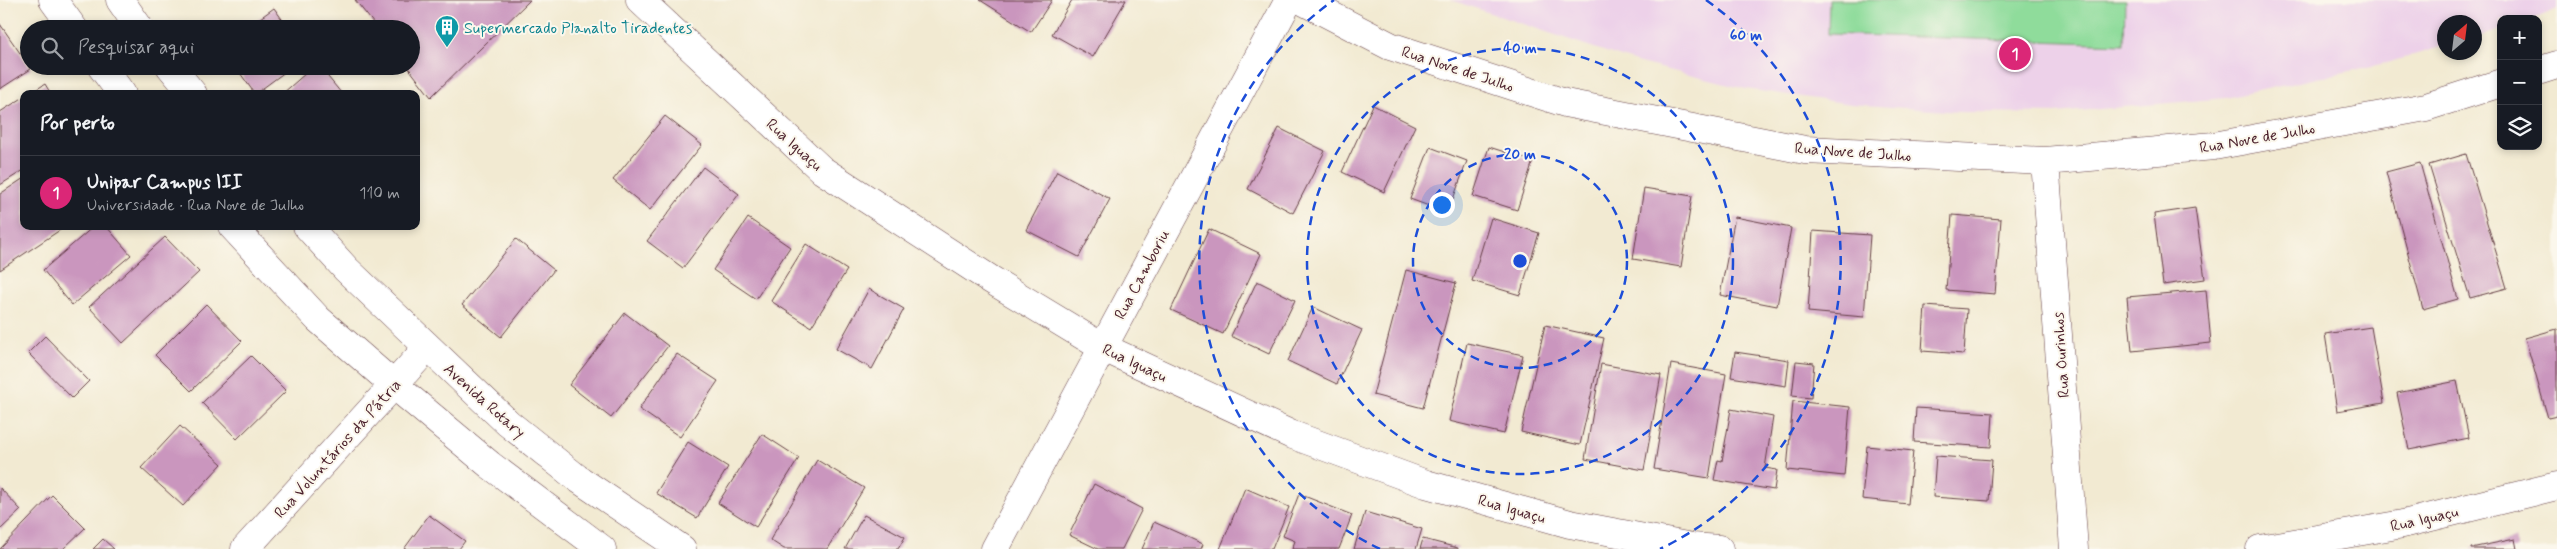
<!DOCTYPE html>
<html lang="pt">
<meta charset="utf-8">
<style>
body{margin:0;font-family:Mynerve,sans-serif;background:#20242c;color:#f1f3f6}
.controls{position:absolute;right:15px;top:15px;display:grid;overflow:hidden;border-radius:10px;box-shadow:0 2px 8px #0003}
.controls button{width:45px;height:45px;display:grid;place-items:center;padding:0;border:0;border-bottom:1px solid #363941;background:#171b24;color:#f1f3f6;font:25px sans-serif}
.compass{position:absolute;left:2437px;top:15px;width:45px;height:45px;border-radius:50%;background:#171b24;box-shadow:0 2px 8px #0003;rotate:28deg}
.you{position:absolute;left:1441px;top:204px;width:18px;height:18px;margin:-12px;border:4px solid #fff;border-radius:50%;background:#1a73e8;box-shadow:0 0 0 8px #1a73e833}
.badge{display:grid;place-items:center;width:32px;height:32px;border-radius:50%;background:#db2777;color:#fff;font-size:16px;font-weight:700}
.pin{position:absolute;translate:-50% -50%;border:2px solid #fff;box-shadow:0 1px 5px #0006}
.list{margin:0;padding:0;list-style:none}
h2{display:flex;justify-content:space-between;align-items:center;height:65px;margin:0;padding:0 20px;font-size:21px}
h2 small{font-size:16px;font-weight:400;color:#9ea1a6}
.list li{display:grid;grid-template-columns:32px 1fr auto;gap:15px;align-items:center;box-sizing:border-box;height:75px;padding:0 20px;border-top:1px solid #363941}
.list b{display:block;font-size:19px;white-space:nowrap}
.list p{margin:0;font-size:16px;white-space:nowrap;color:#9ea1a6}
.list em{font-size:16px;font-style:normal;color:#9ea1a6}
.icon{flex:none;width:28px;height:28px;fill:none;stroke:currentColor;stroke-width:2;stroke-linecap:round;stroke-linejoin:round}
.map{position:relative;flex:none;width:2557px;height:549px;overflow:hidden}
.search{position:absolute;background:#171b24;box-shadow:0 2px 8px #0003;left:20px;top:20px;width:400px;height:55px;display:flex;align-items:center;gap:12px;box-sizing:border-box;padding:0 18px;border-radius:28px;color:#9ea1a6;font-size:19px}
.panel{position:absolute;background:#171b24;box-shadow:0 2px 8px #0003;left:20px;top:90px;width:400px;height:140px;border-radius:10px}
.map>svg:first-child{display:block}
</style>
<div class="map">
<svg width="2557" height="549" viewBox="0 0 2557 549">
<rect width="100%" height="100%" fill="#fbf7ec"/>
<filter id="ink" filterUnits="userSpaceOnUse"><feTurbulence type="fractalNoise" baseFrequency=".02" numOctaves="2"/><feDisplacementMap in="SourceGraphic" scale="10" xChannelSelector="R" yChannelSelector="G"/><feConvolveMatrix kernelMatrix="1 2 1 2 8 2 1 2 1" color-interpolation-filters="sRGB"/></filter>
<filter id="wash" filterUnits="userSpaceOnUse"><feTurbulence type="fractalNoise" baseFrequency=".0096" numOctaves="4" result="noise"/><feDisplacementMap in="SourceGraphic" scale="20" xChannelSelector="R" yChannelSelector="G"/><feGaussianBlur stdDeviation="1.12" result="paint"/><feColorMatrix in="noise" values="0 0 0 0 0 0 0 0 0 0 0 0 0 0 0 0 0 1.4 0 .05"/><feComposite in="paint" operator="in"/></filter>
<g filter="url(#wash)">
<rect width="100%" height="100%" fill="#f2ead2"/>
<path fill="#edd1e9" d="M1451,0H2557V9L2534,19H2501V30L2475,38L2474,22H2444V46L2390,62L2226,98L2056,113L1959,112L1851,104L1746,89L1636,62Z"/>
<path fill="#8fdc9b" stroke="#6c7e63" d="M1829,0H2125L2124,44L1828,34Z"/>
<g id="blocks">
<path fill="#ca96be" d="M355,0H530L431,97L407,66H411V29H378Z
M980,0H1052L1031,32Z
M1072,0H1126L1093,57L1052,34Z
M274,8L289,29H245Z
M0,24L31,69L0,89Z
M235,66H293L255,94Z
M314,66H319L342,94H282Z
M45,84L51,94H29Z
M24,97V170L0,185V112Z
M1373,105L1415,126L1384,192L1342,172Z
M665,116L702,145L650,210L613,180Z
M1279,128L1325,151L1293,213L1248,189Z
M1430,147L1467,161L1448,213L1410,199Z
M1489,147L1533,161L1517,210L1473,196Z
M2466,154L2507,288L2470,298L2429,165Z
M2420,163L2458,299L2423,309L2386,172Z
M703,167L739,194L683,268L647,241Z
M1057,171L1110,199L1079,257L1026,230Z
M24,178V226H66L0,270V194Z
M1644,188L1692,196L1681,267L1633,259Z
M2195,208L2205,279L2163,285L2154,214Z
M1952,215L2001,219L1995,294L1946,290Z
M1735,217L1791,228L1777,306L1720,295Z
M748,218L790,247L756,299L713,270Z
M1491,218L1539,233L1520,295L1472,281Z
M94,226H106L131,255L72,305L43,270Z
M1209,229L1261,254L1223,334L1171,310Z
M1813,231L1870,235L1864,317L1808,312Z
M165,237L199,272L123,343L89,307Z
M516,239L554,270L501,337L462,305Z
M806,244L847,270L811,327L771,301Z
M1406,270L1456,283L1423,408L1373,395Z
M1257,281L1295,300L1269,354L1231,336Z
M869,289L904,309L872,369L836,349Z
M2206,290L2211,343L2132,351L2127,297Z
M206,304L242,341L191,391L155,355Z
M1925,306L1967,309L1964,354L1922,351Z
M1313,307L1362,330L1337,384L1288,361Z
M625,313L668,346L611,418L569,385Z
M1545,325L1604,338L1580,445L1521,432Z
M2371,327L2384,403L2337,411L2325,334Z
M2557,329V416L2548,418L2525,338Z
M45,336L89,381L72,398L28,353Z
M1467,343L1523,355L1504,434L1449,421Z
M1735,352L1789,360L1786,386L1731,377Z
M677,354L718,381L680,437L639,409Z
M251,356L286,391L237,439L202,403Z
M1796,361L1814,363L1811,398L1792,396Z
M1601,364L1661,375L1644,470L1585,459Z
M1671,364L1726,374L1709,478L1654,469Z
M2457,381L2469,438L2409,450L2397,393Z
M1793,401L1850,407L1844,476L1787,470Z
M1916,408L1993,413L1991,447L1914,442Z
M1731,409L1773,417L1765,468L1777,470L1774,490L1714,480L1718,460L1722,461Z
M180,426L222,464L183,506L141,468Z
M762,434L799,458L756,527L718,503Z
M688,442L728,467L697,518L656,493Z
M1867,446L1913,451L1908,504L1862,499Z
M1936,456L1992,460L1989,501L1933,497Z
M817,460L864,488L827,549H784L770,540Z
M1094,484L1142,509L1122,549H1098L1069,535Z
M0,488L21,510L0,530Z
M1245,488L1289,507L1272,549H1220Z
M1299,494L1352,515L1339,549H1292L1295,541L1283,536Z
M52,495L85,528L63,549H0Z
M1365,512L1422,529L1416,549H1354Z
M429,515L465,541L459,549H404Z
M864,515L905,537L898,549H845Z
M1154,522L1203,544L1201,549H1142Z
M103,539L114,549H93Z
M1423,539L1458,548V549H1420Z
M2515,539L2517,549H2471V548Z"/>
</g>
</g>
<g filter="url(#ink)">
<use href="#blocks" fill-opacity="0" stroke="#633d44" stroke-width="1"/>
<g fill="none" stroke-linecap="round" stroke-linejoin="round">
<g stroke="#633d44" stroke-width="29">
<path id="street" d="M53,0L74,29
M120,0L140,29
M640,0L822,170L990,279L1102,347L1290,434L1426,484L1570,524L1692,547L1719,549
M1301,0L1390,46L1565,103L1805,150L2045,161L2214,146L2426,107L2501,83
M101,66L122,94
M170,66L193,94
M2538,71L2557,65
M2045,161L2074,549
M232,226L318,319L394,385L490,465L602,549
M307,226L346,269L508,423L577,478L682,549
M245,549L428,347
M995,549L1289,0
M2260,549L2403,524L2557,486"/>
</g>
<use href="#street" stroke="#fff" stroke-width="28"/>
</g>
</g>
<g fill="none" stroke="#1d4ed8" stroke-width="2.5" stroke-dasharray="9 6">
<circle cx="1520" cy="261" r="107"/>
<circle cx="1520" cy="261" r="213"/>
<path d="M1380 549A320 320 0 0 1 1334 0M1706 0A320 320 0 0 1 1660 549"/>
</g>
<defs>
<g id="building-pin" transform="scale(1.25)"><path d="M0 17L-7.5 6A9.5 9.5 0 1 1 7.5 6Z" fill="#0f9aa8" stroke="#fbf7ec"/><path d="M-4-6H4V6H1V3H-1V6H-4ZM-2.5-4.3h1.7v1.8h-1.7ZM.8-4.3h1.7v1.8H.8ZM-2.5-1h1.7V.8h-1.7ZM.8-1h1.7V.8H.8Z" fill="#fff"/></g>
</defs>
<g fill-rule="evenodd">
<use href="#building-pin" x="447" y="27"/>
</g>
<g text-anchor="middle" stroke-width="4" stroke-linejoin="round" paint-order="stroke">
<g font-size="16" fill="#0d838f" stroke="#fbf7ec" text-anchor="start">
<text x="464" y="33">Supermercado Planalto Tiradentes</text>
</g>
<g font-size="16" fill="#4a1f2b" stroke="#fbf7ec">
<text transform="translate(1458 68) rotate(18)" y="6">Rua Nove de Julho</text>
<text transform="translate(2257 137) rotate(-10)" y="6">Rua Nove de Julho</text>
<text transform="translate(795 144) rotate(42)" y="6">Rua Iguaçu</text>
<text transform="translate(1853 151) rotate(4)" y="6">Rua Nove de Julho</text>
<text transform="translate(1141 274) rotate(-62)" y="6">Rua Camboriu</text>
<text transform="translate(2060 355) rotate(-94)" y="6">Rua Ourinhos</text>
<text transform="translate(1135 362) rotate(25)" y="6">Rua Iguaçu</text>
<text transform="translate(485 400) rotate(42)" y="6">Avenida Rotary</text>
<text transform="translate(337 448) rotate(-48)" y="6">Rua Voluntários da Pátria</text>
<text transform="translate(1512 508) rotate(16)" y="6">Rua Iguaçu</text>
<text transform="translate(2424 518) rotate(-13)" y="6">Rua Iguaçu</text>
</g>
</g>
<circle cx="1520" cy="261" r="8" fill="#1d4ed8" stroke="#fbf7ec" stroke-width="2.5"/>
<g font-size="15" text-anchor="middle" font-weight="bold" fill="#1d4ed8" stroke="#fbf7ec" stroke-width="4" stroke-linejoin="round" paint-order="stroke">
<text x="1746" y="40">60 m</text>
<text x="1520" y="53">40 m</text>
<text x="1520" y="159">20 m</text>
</g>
</svg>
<div class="controls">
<button>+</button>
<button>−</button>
<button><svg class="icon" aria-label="layers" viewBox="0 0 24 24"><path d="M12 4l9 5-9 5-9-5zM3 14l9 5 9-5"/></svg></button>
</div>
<svg class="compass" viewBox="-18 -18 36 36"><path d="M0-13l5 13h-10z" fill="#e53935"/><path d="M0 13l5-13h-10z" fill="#9ea1a6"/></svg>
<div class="you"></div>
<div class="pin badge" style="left:2015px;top:54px">1</div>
<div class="search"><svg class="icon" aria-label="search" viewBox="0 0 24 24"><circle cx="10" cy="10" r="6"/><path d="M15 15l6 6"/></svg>Pesquisar aqui</div>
<section class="panel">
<h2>Por perto<small></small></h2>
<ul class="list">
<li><span class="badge">1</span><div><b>Unipar Campus III</b><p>Universidade · Rua Nove de Julho</p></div><em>110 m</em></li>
</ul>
</section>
</div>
